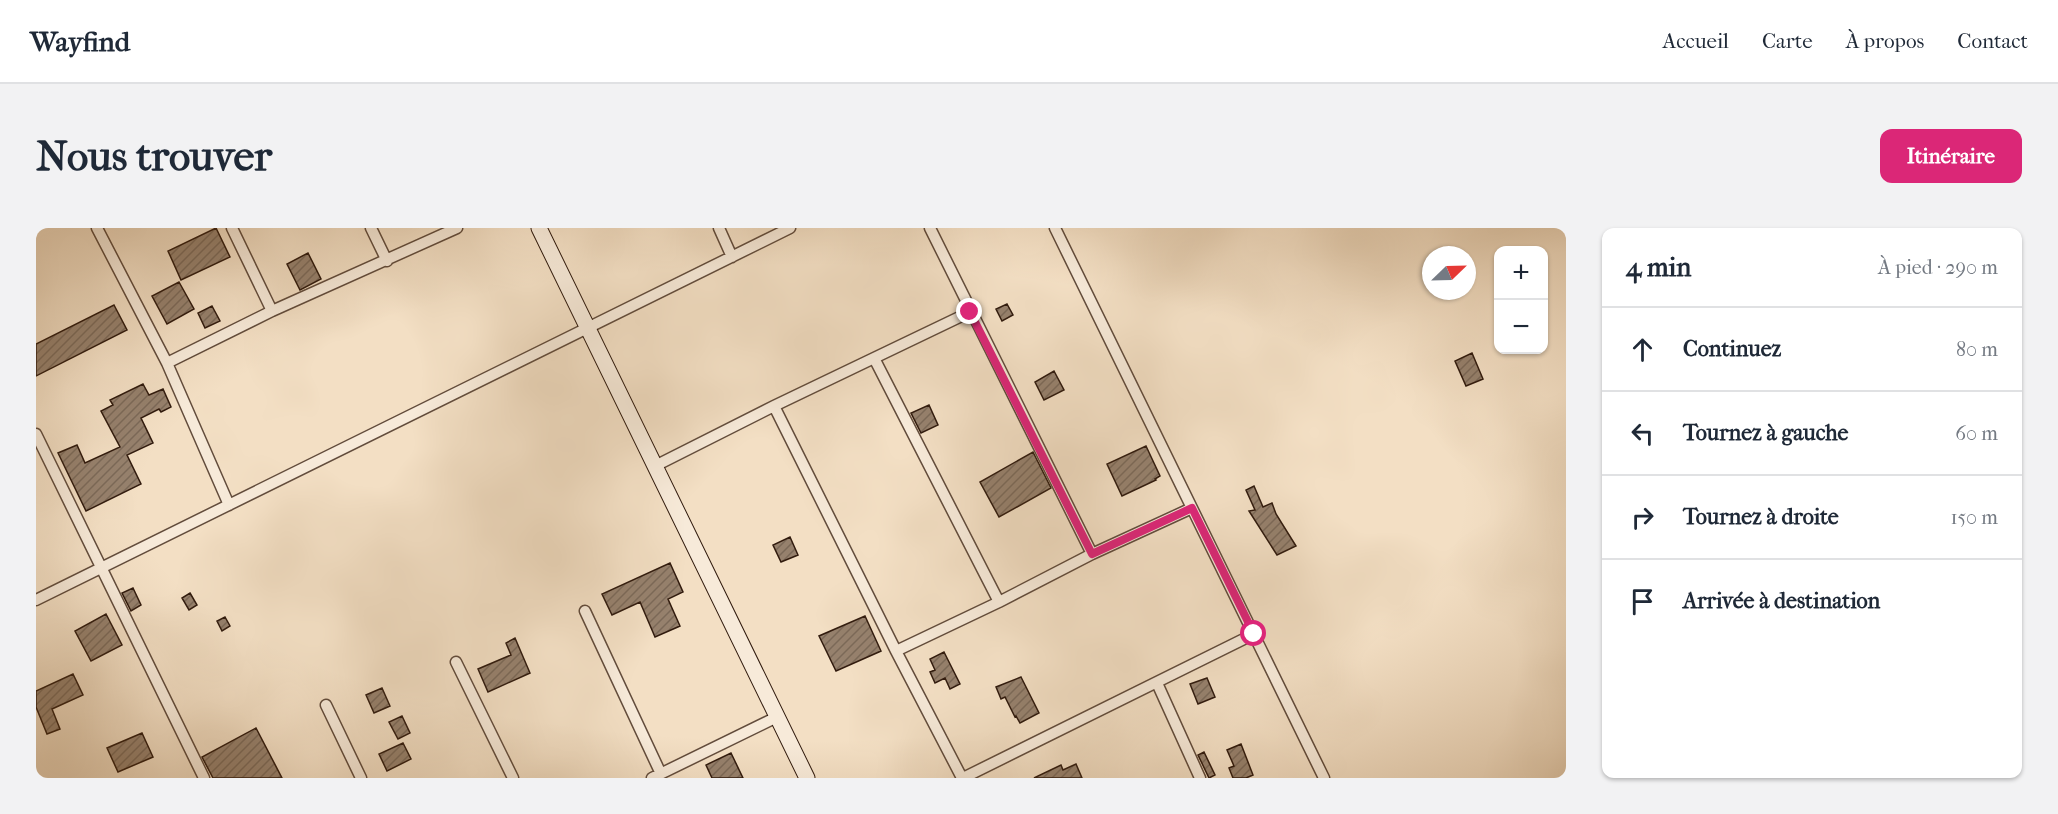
<!DOCTYPE html>
<html lang="fr">
<meta charset="utf-8">
<style>
body{margin:0;font-family:"IM FELL French Canon",serif;background:#f2f2f3;color:#1f2937}
.controls{position:absolute;right:18px;top:18px;display:grid;overflow:hidden;border-radius:12px;box-shadow:0 2px 4px #0004}
.controls button{width:54px;height:54px;display:grid;place-items:center;padding:0;border:0;border-bottom:2px solid #e0e1e3;background:#fff;color:#1f2937;font:30px sans-serif}
.compass{position:absolute;left:1386px;top:18px;width:54px;height:54px;border-radius:50%;background:#fff;box-shadow:0 2px 4px #0004;rotate:67deg}
.stop{position:absolute;width:18px;height:18px;margin:-14px;border:4px solid #db2777;border-radius:50%;background:#fff}
.stop.end{background:#db2777;border-color:#fff;box-shadow:0 2px 6px #0008}
.list{margin:0;padding:0;list-style:none}
h2{display:flex;justify-content:space-between;align-items:center;height:78px;margin:0;padding:0 24px;font-size:26px}
h2 small{font-size:20px;font-weight:400;color:#747a83}
.list li{display:grid;grid-template-columns:39px 1fr auto;gap:18px;align-items:center;box-sizing:border-box;height:84px;padding:0 24px;border-top:2px solid #e0e1e3}
.list b{display:block;font-size:22px;white-space:nowrap}
.list em{font-size:20px;font-style:normal;color:#747a83}
.icon{flex:none;width:33px;height:33px;fill:none;stroke:currentColor;stroke-width:2;stroke-linecap:round;stroke-linejoin:round}
.map{position:relative;flex:none;width:1530px;height:550px;overflow:hidden;border-radius:12px}
header{display:flex;align-items:center;gap:36px;box-sizing:border-box;height:84px;padding:0 30px;background:#fff;border-bottom:2px solid #e0e1e3}
header strong{font-size:28px}
nav{display:flex;gap:33px;margin-inline-start:auto;font-size:21px}
.intro{display:flex;align-items:center;justify-content:space-between;box-sizing:border-box;height:144px;padding:0 36px}
h1{margin:0;font-size:42px}
.button{padding:15px 27px;border-radius:12px;background:#db2777;color:#fff;font-size:21px;font-weight:700}
main{display:flex;gap:36px;padding:0 36px}
aside{flex:1;background:#fff;border-radius:12px;box-shadow:0 2px 4px #0004}
.map>svg:first-child{display:block}
</style>
<header>
<strong>Wayfind</strong>
<nav><a>Accueil</a><a>Carte</a><a>À propos</a><a>Contact</a></nav>
</header>
<div class="intro"><h1>Nous trouver</h1><a class="button">Itinéraire</a></div>
<main>
<div class="map">
<svg width="1530" height="550" viewBox="0 0 1530 550">
<defs>
<pattern id="building-hatch" width="6" height="6" patternUnits="userSpaceOnUse" patternTransform="scale(1.5)"><rect width="6" height="6" fill="#96816d"/><path d="M-1 1l2-2M0 6l6-6M5 7l2-2" fill="none" stroke="#7b6958"/></pattern>
</defs>
<rect width="100%" height="100%" fill="#f3dfc4"/>
<filter id="stains"><feTurbulence type="fractalNoise" baseFrequency=".00333" numOctaves="4"/><feColorMatrix values="0 0 0 0 .2 0 0 0 0 .09 0 0 0 0 .02 0 0 0 .5 -.17"/></filter>
<radialGradient id="worn" r=".72"><stop offset=".6" stop-color="#630" stop-opacity="0"/><stop offset="1" stop-color="#630" stop-opacity=".3"/></radialGradient>
<path fill="url(#building-hatch)" stroke="#311b0e" stroke-width="1.5" d="M180,0L194,29L145,52L132,23Z
M272,25L285,51L264,62L251,36Z
M143,54L158,81L131,96L116,68Z
M971,76L977,87L966,93L960,81Z
M78,77L91,102L0,148V116Z
M176,78L184,93L169,100L162,85Z
M1436,125L1447,151L1430,158L1419,133Z
M1018,143L1028,162L1008,172L999,154Z
M107,156L113,167L127,161L135,179L125,184L123,181L105,190L117,215L91,227L105,256L50,283L22,225L41,217L49,235L84,219L65,183L77,177L74,172Z
M893,177L902,197L885,205L875,185Z
M1110,218L1124,248L1119,251L1120,252L1086,268L1071,236Z
M997,224L1015,260L963,289L944,254Z
M1218,258L1227,279L1236,275L1240,286L1260,318L1241,327L1213,283L1219,282L1210,262Z
M754,309L762,327L745,334L737,317Z
M634,335L647,364L632,371L644,398L619,409L604,374L576,387L566,366Z
M97,360L105,377L95,383L86,365Z
M154,365L161,377L153,382L146,370Z
M70,386L86,417L55,433L39,403Z
M829,388L845,423L800,443L783,408Z
M189,389L194,398L186,403L181,393Z
M479,410L494,445L452,464L442,441L475,427L470,415Z
M908,424L924,456L914,461L909,450L899,455L894,444L899,442L894,431Z
M37,446L47,467L16,481L24,501L11,506L0,479V463Z
M985,449L1003,485L984,495L980,488L979,489L969,469L965,471L960,459Z
M1171,450L1179,469L1162,476L1154,456Z
M346,460L354,478L338,485L330,467Z
M366,488L374,505L362,511L353,494Z
M220,500L246,550H177L166,529Z
M106,505L117,529L82,544L71,520Z
M367,515L375,531L351,543L343,526Z
M1205,516L1217,547L1210,550H1197L1193,540L1198,538L1191,522Z
M1168,524L1179,547L1173,550L1162,527Z
M695,525L707,550H676L670,537Z
M1040,536L1046,550H998L1025,537L1027,542Z"/>
<g fill="none" stroke-linecap="round" stroke-linejoin="round">
<g stroke="#624c3c" stroke-width="13">
<path id="street" d="M61,0L131,135L193,277
M196,0L236,83
M335,0L351,33
M683,0L696,29
M894,0L1056,326
M1019,0L1288,550
M838,130L963,374
M131,135L236,83L421,0
M738,178L860,423L926,550
M0,206L168,550
M619,238L738,178L934,84
M0,372L754,0
M549,383L625,546
M860,423L963,374L1056,326L1156,280
M420,434L477,550
M1121,455L1164,550
M290,477L325,550
M616,550L741,489
M927,550L1218,406"/>
</g>
<g stroke="#311b0e" stroke-width="17">
<path id="secondary" d="M503,0L771,550"/>
</g>
<use href="#street" stroke="#f7ead9" stroke-width="10"/>
<use href="#secondary" stroke="#f7ead9" stroke-width="15"/>
</g>
<g fill="none" stroke-linecap="round" stroke-linejoin="round">
<path stroke="#db2777" stroke-width="8" d="M934,84L1056,326L1156,280L1218,406"/>
</g>
<rect width="100%" height="100%" filter="url(#stains)"/>
<rect width="100%" height="100%" fill="url(#worn)"/>
</svg>
<div class="controls">
<button>+</button>
<button>−</button>
</div>
<svg class="compass" viewBox="-18 -18 36 36"><path d="M0-13l5 13h-10z" fill="#e53935"/><path d="M0 13l5-13h-10z" fill="#747a83"/></svg>
<div class="stop" style="left:1218px;top:406px"></div>
<div class="stop end" style="left:934px;top:84px"></div>
</div>
<aside>
<h2>4 min<small>À pied · 290 m</small></h2>
<ul class="list">
<li><svg class="icon" aria-label="ahead" viewBox="0 0 24 24"><path d="M12 20V5M6 11l6-6 6 6"/></svg><div><b>Continuez</b></div><em>80 m</em></li>
<li><svg class="icon" aria-label="left" viewBox="0 0 24 24"><path d="M17 20v-9H6M10 6l-5 5 5 5"/></svg><div><b>Tournez à gauche</b></div><em>60 m</em></li>
<li><svg class="icon" aria-label="right" viewBox="0 0 24 24"><path d="M7 20v-9h11M14 6l5 5-5 5"/></svg><div><b>Tournez à droite</b></div><em>150 m</em></li>
<li><svg class="icon" aria-label="arrive" viewBox="0 0 24 24"><path d="M6 21V4h12l-3 4 3 4H6"/></svg><div><b>Arrivée à destination</b></div></li>
</ul>
</aside>
</main>
